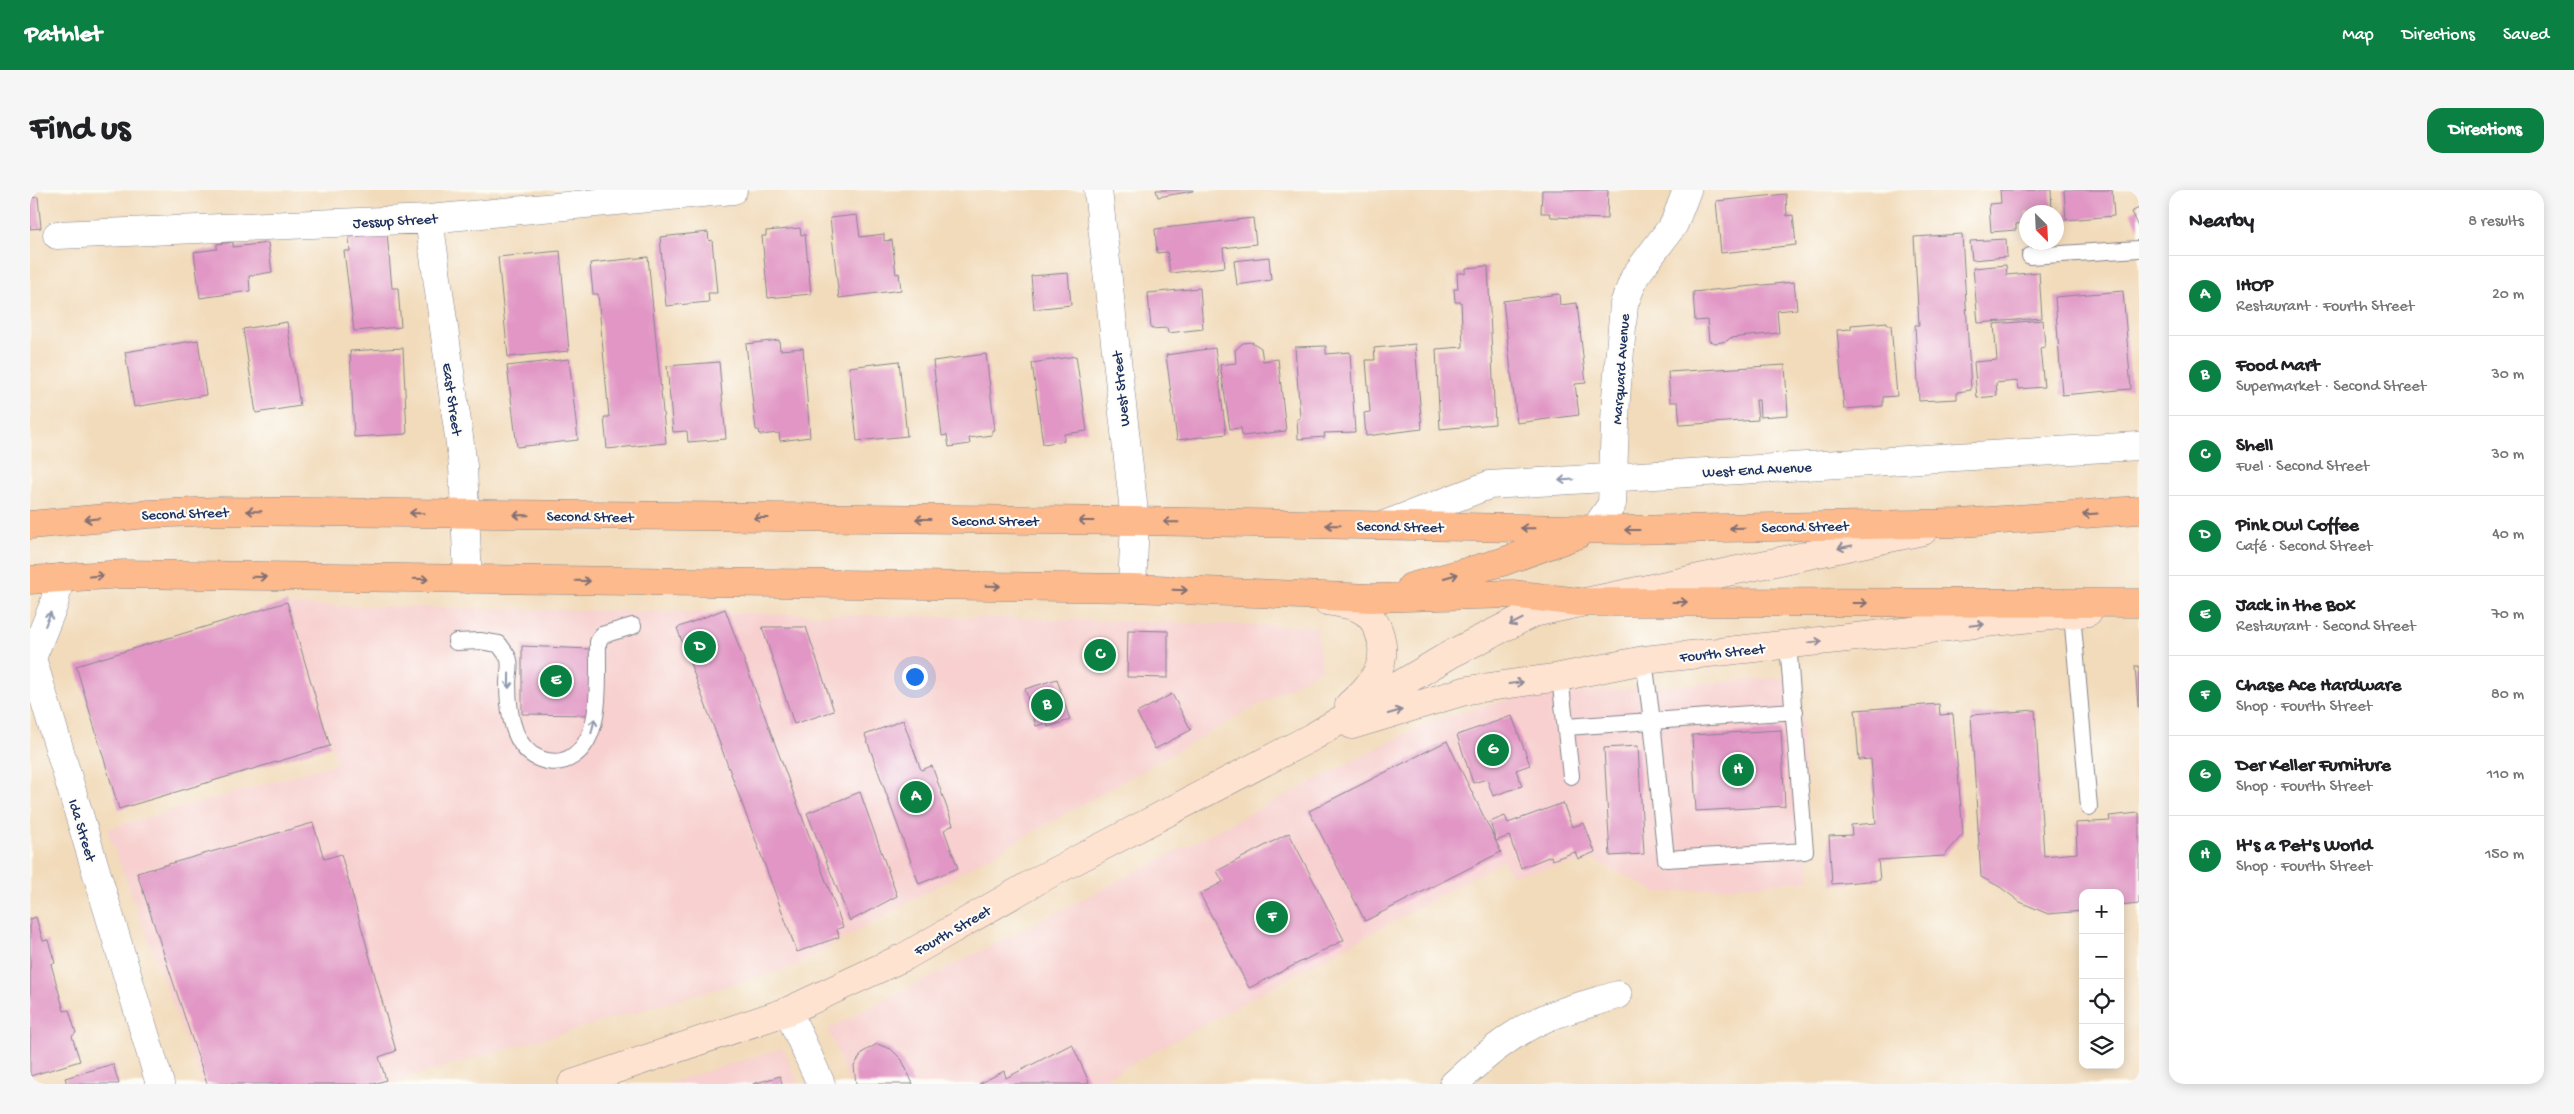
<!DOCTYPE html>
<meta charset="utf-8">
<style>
body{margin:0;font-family:"Gochi Hand",sans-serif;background:#f6f6f6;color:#202124}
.controls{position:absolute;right:15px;bottom:15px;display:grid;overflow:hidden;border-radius:10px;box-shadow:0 2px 12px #0003}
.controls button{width:45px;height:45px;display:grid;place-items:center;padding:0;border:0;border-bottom:1px solid #e0e0e0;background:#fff;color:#202124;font:25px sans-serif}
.compass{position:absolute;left:1989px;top:15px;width:45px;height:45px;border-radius:50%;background:#fff;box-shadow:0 2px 12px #0003;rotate:156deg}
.you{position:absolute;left:884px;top:486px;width:18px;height:18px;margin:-12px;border:4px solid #fff;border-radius:50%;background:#1a73e8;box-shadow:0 0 0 8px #1a73e833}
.badge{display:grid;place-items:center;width:32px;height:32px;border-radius:50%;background:#0b8043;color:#fff;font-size:16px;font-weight:700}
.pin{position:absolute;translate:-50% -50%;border:2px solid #fff;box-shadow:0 1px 5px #0006}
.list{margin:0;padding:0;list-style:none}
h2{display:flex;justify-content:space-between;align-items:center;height:65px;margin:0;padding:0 20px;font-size:21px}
h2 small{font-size:16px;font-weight:400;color:#757577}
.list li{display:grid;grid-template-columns:32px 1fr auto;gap:15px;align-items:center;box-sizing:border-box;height:80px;padding:0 20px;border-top:1px solid #e0e0e0}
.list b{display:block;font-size:19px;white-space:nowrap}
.list p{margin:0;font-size:16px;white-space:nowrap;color:#757577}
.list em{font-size:16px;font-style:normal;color:#757577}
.icon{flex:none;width:28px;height:28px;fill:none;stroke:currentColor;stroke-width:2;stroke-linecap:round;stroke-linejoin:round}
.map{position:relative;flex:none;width:2109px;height:894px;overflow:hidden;border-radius:15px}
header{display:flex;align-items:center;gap:30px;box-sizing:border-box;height:70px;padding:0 25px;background:#0b8043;color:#fff}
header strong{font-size:24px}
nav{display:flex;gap:28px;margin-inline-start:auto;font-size:18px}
.intro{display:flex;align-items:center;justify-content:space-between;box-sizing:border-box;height:120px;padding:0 30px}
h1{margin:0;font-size:35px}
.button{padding:12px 22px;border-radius:15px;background:#0b8043;color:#fff;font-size:18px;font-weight:700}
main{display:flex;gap:30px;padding:0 30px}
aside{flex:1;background:#fff;border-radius:15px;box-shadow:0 2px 12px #0003}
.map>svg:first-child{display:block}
</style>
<header>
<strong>Pathlet</strong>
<nav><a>Map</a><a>Directions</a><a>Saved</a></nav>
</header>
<div class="intro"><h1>Find us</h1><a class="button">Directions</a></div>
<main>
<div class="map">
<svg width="2109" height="894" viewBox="0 0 2109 894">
<rect width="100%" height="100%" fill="#fdfcf7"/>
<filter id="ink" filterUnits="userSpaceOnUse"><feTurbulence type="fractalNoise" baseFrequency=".02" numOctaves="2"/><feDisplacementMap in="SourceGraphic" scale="10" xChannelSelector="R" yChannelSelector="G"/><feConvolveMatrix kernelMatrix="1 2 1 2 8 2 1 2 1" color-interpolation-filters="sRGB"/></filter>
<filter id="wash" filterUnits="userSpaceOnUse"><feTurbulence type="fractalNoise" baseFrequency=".0096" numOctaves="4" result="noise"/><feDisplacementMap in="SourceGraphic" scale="20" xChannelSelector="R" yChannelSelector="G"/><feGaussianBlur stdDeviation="1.12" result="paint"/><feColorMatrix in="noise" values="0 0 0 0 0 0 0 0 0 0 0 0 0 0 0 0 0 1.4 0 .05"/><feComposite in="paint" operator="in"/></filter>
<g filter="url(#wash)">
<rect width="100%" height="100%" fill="#f2dbbb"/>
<path fill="#f7d0cf" d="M257,415L984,428L1287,437L1292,479L766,776L355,894H172L77,639L307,573Z
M1770,486L1780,690L1629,703L1564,670L1482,685L1473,671L1065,894H820L798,839L1403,530L1488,507Z
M753,858L769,894H635Z"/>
<g id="blocks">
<path fill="#e196c5" d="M1126,0H1163V1L1128,7Z
M1512,0H1578L1577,29L1521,27L1520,23H1511Z
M1970,0H2021L2022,22H1996V33L1986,34V40L1961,42L1959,14L1971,13Z
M2034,0H2082L2084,26L2036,30Z
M1756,4L1757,26L1763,25L1766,55L1691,63L1686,11Z
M8,7L11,38L0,39V8Z
M2109,18V39L2101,22Z
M827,25L830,47L854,44V51L862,50L866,84L869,83L871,100L809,108L800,28Z
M1223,28L1226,54L1193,58L1195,77L1140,83L1137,62L1127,63L1125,39Z
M770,38L771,45L775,44L781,104L738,108L732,46H736V41Z
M678,42L679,51L682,50L687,103H678L679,112L636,116L630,47Z
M357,43L362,98H368L371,137L324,141L314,61H320L319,47Z
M1932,44L1941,200L1927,202V209L1889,211L1885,135H1889L1884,47Z
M1976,49L1977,67L1942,70L1940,51Z
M203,52V57L238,53L242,82L219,86L220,101L170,108L164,62L187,59V54Z
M530,61L539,161L478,167L468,67Z
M618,67L636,253L577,259L574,227H579L568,104H563L560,73Z
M1239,67L1241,90L1207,95L1204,71Z
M1976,75L1977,85L2009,82L2012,128L1948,133L1943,78Z
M1458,76L1465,234L1410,239L1406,159L1433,157L1431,112H1425L1424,99H1428L1427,83H1436V78Z
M1038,83L1041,115L1004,119L1001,86Z
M1764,92L1767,119L1747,121L1749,143L1700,148L1697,151L1686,153L1679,151L1677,130L1665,131L1663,102Z
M1170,98L1173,139L1138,143L1137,138L1121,139L1118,103Z
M2093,101L2101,199L2032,205L2025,107Z
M1529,104L1530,115L1547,113L1556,193L1545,194L1549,225L1487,233L1473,111Z
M2013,130L2015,157L2010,158L2014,197L1989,199L1988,191L1966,193L1967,206L1947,208L1944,172L1967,170L1964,134Z
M257,132L270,216L226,223L213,139Z
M1857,132V135H1861L1867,206L1853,207V216L1814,219L1807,140L1821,139V135Z
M168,150L176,205L104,217L95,162Z
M749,150L750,160L773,158L780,247L750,251L749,243L730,245L729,240H726L716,154Z
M1222,152L1231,158L1233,171L1248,169L1256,241L1212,246L1211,238L1200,239L1190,175L1206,173L1205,160L1213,153Z
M1385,154L1392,239L1336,246L1334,223L1340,222L1336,170H1345L1344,158Z
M1296,156V164L1320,162L1325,242L1294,243L1295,247L1268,249L1267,229L1270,228L1265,157Z
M373,158L377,244L324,247L320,161Z
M1185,158L1196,244L1147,250L1136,165Z
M956,164L965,240H962V245L939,248L940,254L919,257L917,245L912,246L903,171Z
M1046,166L1057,241L1034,244V251L1013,254L1002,173Z
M539,169L548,250L487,257L477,176Z
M869,171L877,246L827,251L819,177Z
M689,172L696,249L658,252L657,241L643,242L637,176Z
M1755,175L1758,225L1730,227L1729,210H1726L1728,230L1650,235L1648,212H1640L1638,182Z
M257,412L300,556L89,619L46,476Z
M695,419L813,737L807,739L809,747L767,762L647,438Z
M732,437H776L804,521L764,534Z
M1098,440L1138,441V488L1097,487Z
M492,456L560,459V525L492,524Z
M2105,476H2109V517H2108Z
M1027,489L1040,530L1018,537L1017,533L1006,536L995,499Z
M1142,504L1161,540L1125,559L1107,523Z
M1909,514L1910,525L1923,524L1933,644L1914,666L1848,670L1850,690L1802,694L1799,646L1822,645L1821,635L1846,633L1841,569L1829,570L1825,520Z
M2005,520L2014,666L2047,663L2046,633L2080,631L2079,626L2109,623V714L2090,716V703H2053V721L2018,724L1990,712L1970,697L1951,687L1941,525Z
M1482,526L1500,575L1486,580L1492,596L1463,606L1457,589L1443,593L1427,545Z
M873,530L891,580L902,576L923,635L914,640L928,678L889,694L835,545Z
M1751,540L1755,616L1666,621L1662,545Z
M1417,551L1471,662L1335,731L1279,621Z
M1608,556L1614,664L1580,666L1574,558Z
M830,602L867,706L820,731L777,623Z
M1533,613L1542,637L1554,633L1565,662L1548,669L1545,662L1522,670L1521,666L1491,678L1479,646L1466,651L1460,632L1475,626L1478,633Z
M283,633L294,669L311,664L366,861L349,867L356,890L344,894H177L107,683Z
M1259,643L1314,750L1219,798L1170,704L1193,692L1187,681Z
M6,727L13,751L18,750L25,773L21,774L34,821L39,820L46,843L42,846L50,871L0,886V729Z
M847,854L861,859L872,870L883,894H826L824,876L833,862Z
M1042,854L1059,892L1056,894H949L974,881L976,888Z
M83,874L89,894H37L35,888Z
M750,886L752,894H723Z"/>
</g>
</g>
<g filter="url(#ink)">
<use href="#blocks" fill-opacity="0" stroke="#86858c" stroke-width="1"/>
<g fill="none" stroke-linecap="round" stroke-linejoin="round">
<g stroke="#86858c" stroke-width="18">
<path id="lane" d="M2000,66L2109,59
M2042,424L2059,617
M426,452L450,451L469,454C472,459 478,465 479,470C481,477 478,486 478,493C478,519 482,558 510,569C521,573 533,573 543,566C574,546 567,486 568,452L572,445L603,436
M1614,470L1622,531L1636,669L1775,661L1758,454
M1530,487L1541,586
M1536,537L1765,521"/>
</g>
<g stroke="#86858c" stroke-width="29">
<path id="street" d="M1068,0L1105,331L1102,398
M399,29L433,276L438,389
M27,45L399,29L703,0
M1354,335L1459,295L2109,256
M1565,339L1582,314L1586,207L1594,114L1605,86L1644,34L1657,0
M30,388L24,414L2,468L130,894
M758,821L791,894
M1424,894C1452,868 1482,842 1518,827C1541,818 1565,812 1588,805"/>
</g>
<g stroke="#86858c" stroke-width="29">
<path id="secondary" d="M1297,411C1307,413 1319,414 1328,418C1351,428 1358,461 1347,483C1340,496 1330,505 1319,515
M1322,535L1438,500L1530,487L1614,470L2058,422
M542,894L758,821L876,766L1010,689L1284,546L1421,464L1503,423L1893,341"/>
</g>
<g stroke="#86858c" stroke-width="29">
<path id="primary" d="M0,335L119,324L188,321L1105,331L1597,340L1931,333L2109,320
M0,390L94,384L1102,398L1341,408L1483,404L1549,412L2109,413
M1381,397L1472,372L1547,345"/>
</g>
<use href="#lane" stroke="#fff" stroke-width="16"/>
<use href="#street" stroke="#fff" stroke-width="28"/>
<use href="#secondary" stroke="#fee3d1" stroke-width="28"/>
<use href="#primary" stroke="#fcba8d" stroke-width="28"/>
</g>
<defs><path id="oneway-shaft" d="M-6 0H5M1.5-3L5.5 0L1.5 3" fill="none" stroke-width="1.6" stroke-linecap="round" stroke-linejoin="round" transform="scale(1.25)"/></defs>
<g stroke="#8d97ae">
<use href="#oneway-shaft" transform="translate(1536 290) rotate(176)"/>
<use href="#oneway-shaft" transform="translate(18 429) rotate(-68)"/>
<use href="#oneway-shaft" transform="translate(479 491) rotate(91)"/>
<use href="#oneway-shaft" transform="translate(563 536) rotate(-77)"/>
</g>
<g stroke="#806e73">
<use href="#oneway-shaft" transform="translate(224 321) rotate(-179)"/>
<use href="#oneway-shaft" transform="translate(387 323) rotate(-179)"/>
<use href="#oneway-shaft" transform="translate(2060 324) rotate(176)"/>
<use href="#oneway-shaft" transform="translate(491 325) rotate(-179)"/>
<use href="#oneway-shaft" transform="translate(731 328) rotate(-180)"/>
<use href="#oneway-shaft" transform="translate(62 329) rotate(174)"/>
<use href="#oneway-shaft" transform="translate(893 329) rotate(-180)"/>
<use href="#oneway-shaft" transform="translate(1056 331) rotate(-180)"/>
<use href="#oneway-shaft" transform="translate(1141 332) rotate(-179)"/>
<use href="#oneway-shaft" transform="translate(1303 335) rotate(-179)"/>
<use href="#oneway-shaft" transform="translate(1498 338) rotate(-179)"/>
<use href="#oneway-shaft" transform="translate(1707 338) rotate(179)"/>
<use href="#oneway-shaft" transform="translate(1602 340) rotate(180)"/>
<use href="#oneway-shaft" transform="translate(66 386) rotate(-4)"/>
<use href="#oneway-shaft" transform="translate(1421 386) rotate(-16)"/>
<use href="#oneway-shaft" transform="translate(229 387) rotate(1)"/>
<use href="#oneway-shaft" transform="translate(391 389) rotate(2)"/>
<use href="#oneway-shaft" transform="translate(553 391) rotate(1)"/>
<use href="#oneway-shaft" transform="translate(963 396) rotate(1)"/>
<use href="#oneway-shaft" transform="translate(1150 400) rotate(2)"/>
<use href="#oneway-shaft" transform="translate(1650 412)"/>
<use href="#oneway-shaft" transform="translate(1830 413)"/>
</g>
<g stroke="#8c8998">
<use href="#oneway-shaft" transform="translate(1815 357) rotate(168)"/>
<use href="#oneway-shaft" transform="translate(1486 432) rotate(153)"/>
<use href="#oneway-shaft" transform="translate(1947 435) rotate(-6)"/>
<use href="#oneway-shaft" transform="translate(1785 452) rotate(-6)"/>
<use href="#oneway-shaft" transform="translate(1486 493) rotate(-8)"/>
<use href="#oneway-shaft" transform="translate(1365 522) rotate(-16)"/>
</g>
</g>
<g text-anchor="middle" stroke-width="4.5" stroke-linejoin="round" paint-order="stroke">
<g font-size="15" fill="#1b2f5e" stroke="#fdfcf7">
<text transform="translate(365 30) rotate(-3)" y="5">Jessup Street</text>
<text transform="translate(1590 179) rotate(-86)" y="5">Marquard Avenue</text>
<text transform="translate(1090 199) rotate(-96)" y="5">West Street</text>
<text transform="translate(423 209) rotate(82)" y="5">East Street</text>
<text transform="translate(1727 279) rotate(-3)" y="5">West End Avenue</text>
<text transform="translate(155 323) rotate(-2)" y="5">Second Street</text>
<text transform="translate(560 326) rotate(1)" y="5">Second Street</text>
<text x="965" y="335">Second Street</text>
<text transform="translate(1370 336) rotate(1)" y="5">Second Street</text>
<text transform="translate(1775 336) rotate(-1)" y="5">Second Street</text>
<text transform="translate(1692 462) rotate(-6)" y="5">Fourth Street</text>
<text transform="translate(53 640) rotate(73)" y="5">Ida Street</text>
<text transform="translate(922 740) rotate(-30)" y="5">Fourth Street</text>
</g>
</g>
</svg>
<div class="controls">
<button>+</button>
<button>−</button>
<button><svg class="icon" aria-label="locate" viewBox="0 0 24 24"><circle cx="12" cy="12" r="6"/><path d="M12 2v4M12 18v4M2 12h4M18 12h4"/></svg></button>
<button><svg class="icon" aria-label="layers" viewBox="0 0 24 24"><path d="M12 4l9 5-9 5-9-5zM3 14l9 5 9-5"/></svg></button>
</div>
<svg class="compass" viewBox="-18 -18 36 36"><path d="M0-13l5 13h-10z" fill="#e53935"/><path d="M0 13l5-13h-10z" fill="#757577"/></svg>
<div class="you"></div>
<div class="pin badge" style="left:886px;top:607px">A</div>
<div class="pin badge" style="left:1017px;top:515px">B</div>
<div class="pin badge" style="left:1070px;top:465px">C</div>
<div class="pin badge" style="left:670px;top:457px">D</div>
<div class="pin badge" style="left:526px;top:491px">E</div>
<div class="pin badge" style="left:1242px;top:727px">F</div>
<div class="pin badge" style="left:1463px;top:560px">G</div>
<div class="pin badge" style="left:1708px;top:580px">H</div>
</div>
<aside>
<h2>Nearby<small>8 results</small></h2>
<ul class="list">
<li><span class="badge">A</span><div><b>IHOP</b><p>Restaurant · Fourth Street</p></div><em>20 m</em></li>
<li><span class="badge">B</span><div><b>Food Mart</b><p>Supermarket · Second Street</p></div><em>30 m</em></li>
<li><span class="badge">C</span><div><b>Shell</b><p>Fuel · Second Street</p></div><em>30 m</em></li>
<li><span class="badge">D</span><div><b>Pink Owl Coffee</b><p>Café · Second Street</p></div><em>40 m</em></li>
<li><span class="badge">E</span><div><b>Jack in the Box</b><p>Restaurant · Second Street</p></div><em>70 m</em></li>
<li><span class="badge">F</span><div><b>Chase Ace Hardware</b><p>Shop · Fourth Street</p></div><em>80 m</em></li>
<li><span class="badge">G</span><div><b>Der Keller Furniture</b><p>Shop · Fourth Street</p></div><em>110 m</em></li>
<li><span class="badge">H</span><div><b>It's a Pet's World</b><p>Shop · Fourth Street</p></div><em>150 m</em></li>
</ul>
</aside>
</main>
